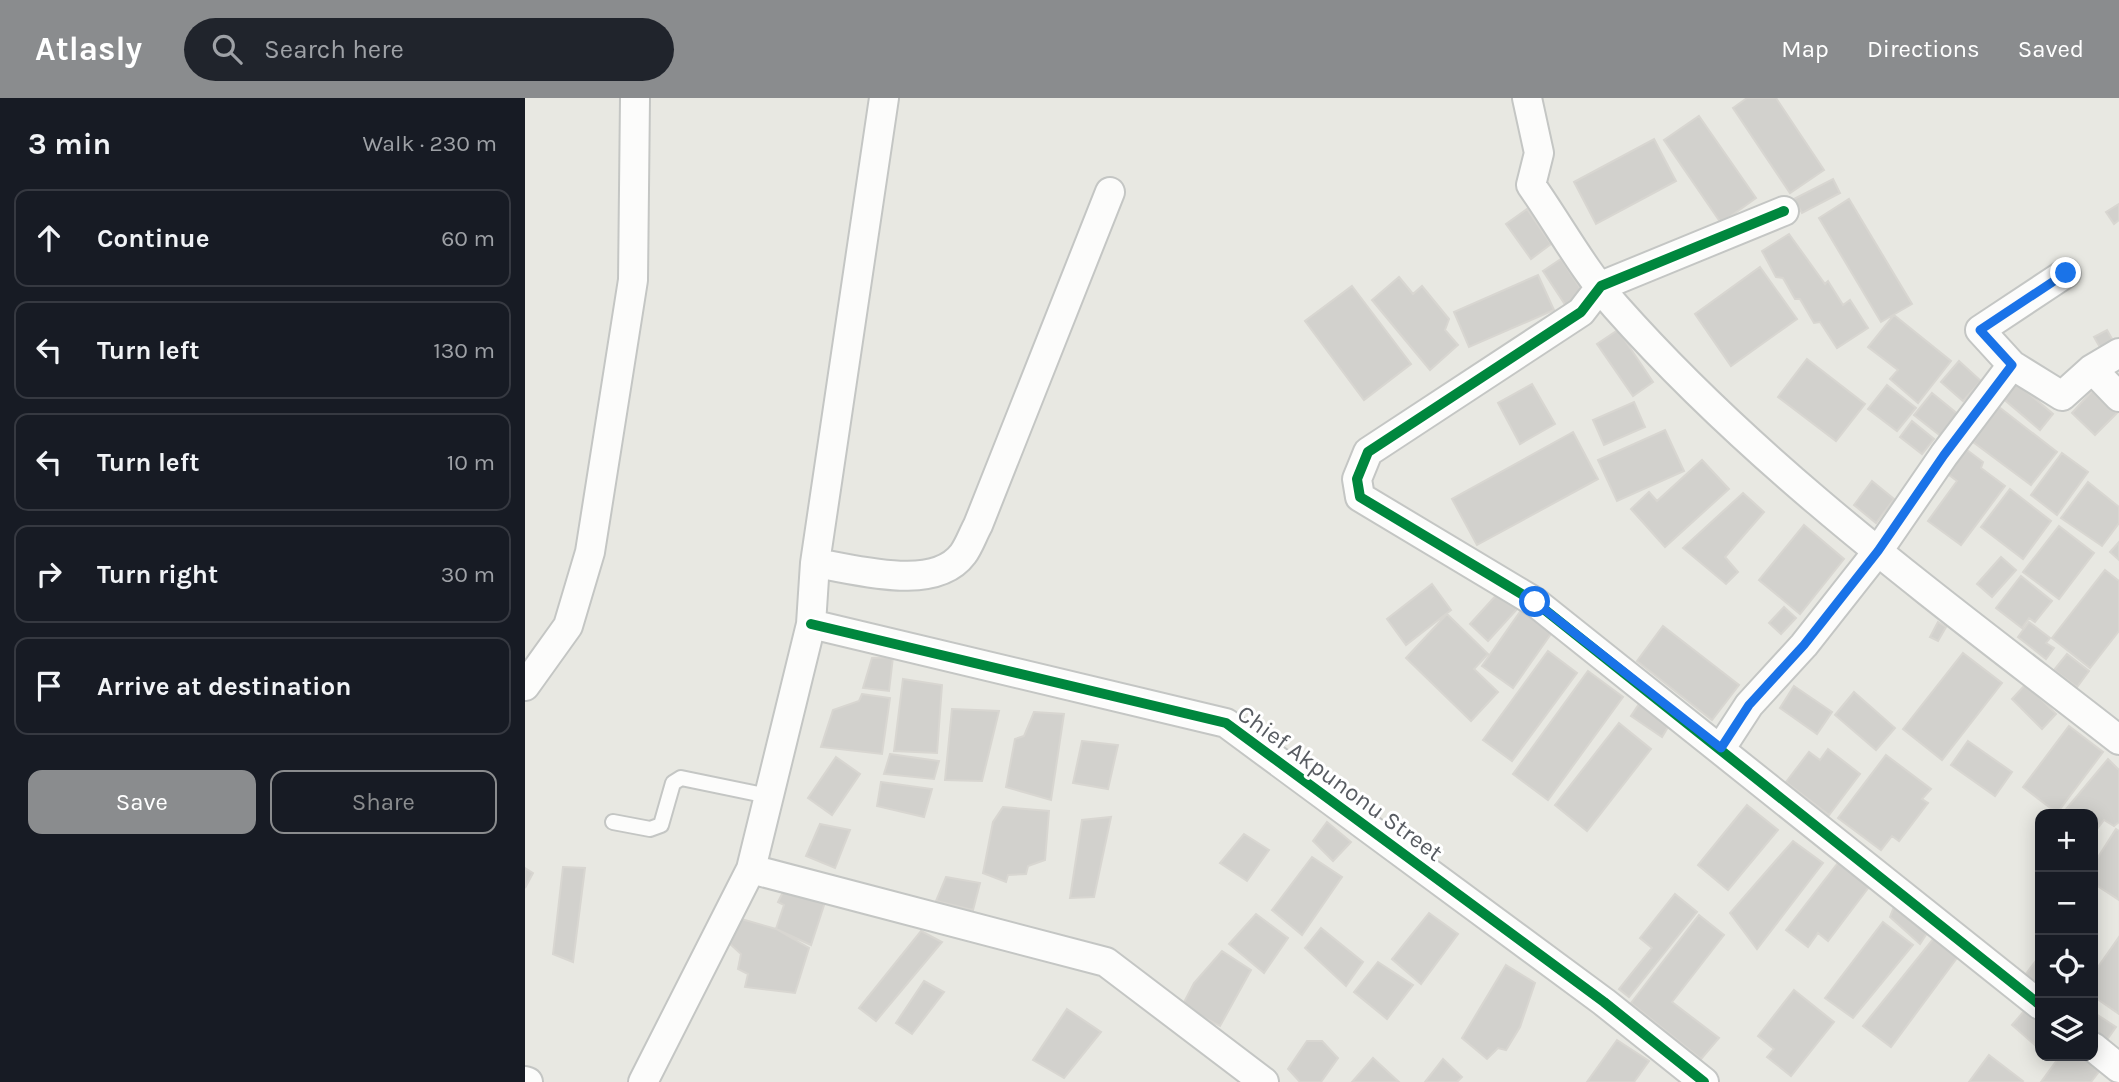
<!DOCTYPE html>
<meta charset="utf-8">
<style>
body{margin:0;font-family:Karla,sans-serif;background:#20242c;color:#f1f3f6}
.controls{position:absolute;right:21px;bottom:21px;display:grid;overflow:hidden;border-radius:14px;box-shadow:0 4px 18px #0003}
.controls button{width:63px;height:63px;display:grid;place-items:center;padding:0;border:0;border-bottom:2px solid #363941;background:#171b24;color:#f1f3f6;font:35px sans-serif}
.stop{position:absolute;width:21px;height:21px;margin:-16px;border:5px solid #1a73e8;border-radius:50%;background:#fff}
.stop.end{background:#1a73e8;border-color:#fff;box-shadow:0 2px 7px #0008}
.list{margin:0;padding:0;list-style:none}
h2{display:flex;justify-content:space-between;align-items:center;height:91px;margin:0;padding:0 28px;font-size:30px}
h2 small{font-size:23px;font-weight:400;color:#9ea1a6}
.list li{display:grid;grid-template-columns:46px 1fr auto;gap:21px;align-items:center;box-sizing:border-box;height:98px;margin:0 14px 14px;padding:0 14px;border:2px solid #363941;border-radius:14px}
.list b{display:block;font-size:26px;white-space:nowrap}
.list em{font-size:23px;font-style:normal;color:#9ea1a6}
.actions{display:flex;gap:14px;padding:21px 28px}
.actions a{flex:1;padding:16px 0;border:2px solid #8a8c8e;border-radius:14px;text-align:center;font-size:24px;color:#8a8c8e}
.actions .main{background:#8a8c8e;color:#fff}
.icon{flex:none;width:38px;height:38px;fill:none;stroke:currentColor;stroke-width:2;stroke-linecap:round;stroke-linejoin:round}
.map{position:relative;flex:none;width:1594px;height:984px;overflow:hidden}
header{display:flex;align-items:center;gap:42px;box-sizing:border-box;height:98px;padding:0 35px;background:#8a8c8e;color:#fff}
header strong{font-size:33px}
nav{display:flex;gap:38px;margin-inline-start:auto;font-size:24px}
.search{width:490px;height:63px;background:#20242c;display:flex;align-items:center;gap:18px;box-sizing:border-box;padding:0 24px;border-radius:38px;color:#9ea1a6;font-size:26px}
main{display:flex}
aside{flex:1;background:#171b24}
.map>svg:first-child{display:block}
</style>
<header>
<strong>Atlasly</strong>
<div class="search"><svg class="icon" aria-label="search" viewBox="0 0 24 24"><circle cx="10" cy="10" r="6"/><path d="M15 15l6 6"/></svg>Search here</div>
<nav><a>Map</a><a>Directions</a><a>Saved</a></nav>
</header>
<main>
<aside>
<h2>3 min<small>Walk · 230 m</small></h2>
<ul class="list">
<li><svg class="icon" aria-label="ahead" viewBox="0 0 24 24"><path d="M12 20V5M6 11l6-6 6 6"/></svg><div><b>Continue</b></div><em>60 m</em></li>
<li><svg class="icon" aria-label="left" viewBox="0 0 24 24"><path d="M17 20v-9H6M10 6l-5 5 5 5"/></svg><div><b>Turn left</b></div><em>130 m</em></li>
<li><svg class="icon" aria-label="left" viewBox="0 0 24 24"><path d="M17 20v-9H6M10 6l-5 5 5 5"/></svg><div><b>Turn left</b></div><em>10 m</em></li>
<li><svg class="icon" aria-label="right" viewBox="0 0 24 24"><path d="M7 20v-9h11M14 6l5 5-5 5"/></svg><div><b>Turn right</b></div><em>30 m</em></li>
<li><svg class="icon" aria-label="arrive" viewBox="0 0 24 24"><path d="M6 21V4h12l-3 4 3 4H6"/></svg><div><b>Arrive at destination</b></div></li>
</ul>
<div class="actions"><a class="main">Save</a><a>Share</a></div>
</aside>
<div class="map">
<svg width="1594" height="984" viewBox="0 0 1594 984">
<rect width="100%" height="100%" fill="#e8e8e2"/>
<path fill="#d2d1cd" stroke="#d8d6d1" stroke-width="2" d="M1222,0H1251L1299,72L1265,95L1208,10Z
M1174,18L1231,100L1196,125L1139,42Z
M1129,41L1151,83L1071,126L1049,84Z
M1308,81L1315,95L1277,115L1269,101Z
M1324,101L1387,206L1356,224L1294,120Z
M1594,106V122L1589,126L1581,114Z
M1002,111L1026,146L1006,161L981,126Z
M1264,136L1300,186L1303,183L1318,207L1325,202L1343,230L1312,250L1295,224L1289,225L1275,201H1270L1258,180L1251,179L1237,153Z
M1036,161L1061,199L1043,211L1018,173Z
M1235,169L1272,221L1206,268L1170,216Z
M1013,177L1029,212L944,249L929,214Z
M874,179L888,196L897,188L924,221L920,232L933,247L905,272L847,202Z
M827,188L886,266L839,302L780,223Z
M1369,217L1426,263L1393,305L1365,281L1373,272L1343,249Z
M1093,232L1128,284L1108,298L1072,246Z
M1582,232L1590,246L1577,253L1569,239Z
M1282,261L1340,306L1311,343L1253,299Z
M1434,263L1456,283L1438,303L1416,284Z
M1488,282L1528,316L1515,332L1475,298Z
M1007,286L1030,326L995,346L973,305Z
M1362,287L1391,310L1372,333L1343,311Z
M1568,292L1592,315L1570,337L1547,315Z
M1407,295L1434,317L1417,339L1389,317Z
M1109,304L1120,329L1079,347L1068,322Z
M1474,309L1532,354L1506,387L1448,344Z
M1387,323L1409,341L1397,356L1375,339Z
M1140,332L1159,373L1092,403L1073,362Z
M1048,334L1073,381L952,447L927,401Z
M1438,349L1458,364L1456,370L1480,388L1436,447L1403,423L1432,383L1420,374Z
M1537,355L1563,374L1532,417L1506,397Z
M1177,362L1204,391L1140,449L1106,411L1124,394L1132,403Z
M1347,383L1369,401L1351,425L1329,407Z
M1563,384L1594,409V425L1577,448L1536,420Z
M1485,391L1526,423L1498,461L1456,429Z
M1218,395L1239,414L1200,459L1213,474L1201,486L1158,450Z
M1279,427L1319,461L1275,516L1234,482Z
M1534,428L1569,455L1534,501L1498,474Z
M1594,444V462L1585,454Z
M1476,459L1491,472L1467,499L1452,486Z
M1580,472L1594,483V533L1565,570L1527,540Z
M1496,478L1527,503L1510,524L1504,520L1497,530L1471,510Z
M907,486L926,512L881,547L862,521Z
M975,493L993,510L963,543L945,526Z
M1259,509L1271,520L1256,536L1244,525Z
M997,511L1028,533L988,590L957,568Z
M922,516L963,556L949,571L973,594L946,623L881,560Z
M1413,524L1421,529L1413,543L1405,539Z
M1504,524L1525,540L1521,545L1529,550L1521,561L1493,539Z
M1138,528L1214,587L1187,622L1112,563Z
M1023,553L1052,575L987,663L958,642Z
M1438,555L1477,585L1417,662L1378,631Z
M1542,556L1564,573L1552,589L1529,572Z
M368,559L364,593L338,590L347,560Z
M1063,573L1098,599L1023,702L988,676Z
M378,581L417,587L412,655L369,653Z
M1501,586L1531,616L1517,631L1487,601Z
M1269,588L1307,614L1292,636L1255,610Z
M1329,594L1370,630L1351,652L1310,617Z
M337,596L365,600L357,656L296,649L308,612L334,603Z
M1116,603L1146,624L1137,639L1106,618Z
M427,611L474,613L457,683L420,682Z
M509,614L539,616L526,702L481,689L490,641L499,638Z
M1094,625L1126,651L1062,733L1030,707Z
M1544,628L1578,654L1532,715L1498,689Z
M557,643L593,647L583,691L548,685Z
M1443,643L1487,674L1470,698L1426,667Z
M1303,651L1335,676L1304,717L1261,684L1284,654L1295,662Z
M365,656L414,663L409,681L359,676Z
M1361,657L1406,691L1397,701L1403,705L1374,743L1367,738L1356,752L1313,720Z
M311,659L335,676L307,717L283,700Z
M1583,661L1594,672V724L1589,728L1579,722L1568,736V716H1537Z
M356,684L407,691L399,719L352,708Z
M1222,707L1253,732L1203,792L1173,767Z
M478,709L524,713L520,762L503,768L501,776L483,777L481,784L458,775L468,724Z
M586,719L569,799L545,800L557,722Z
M802,724L826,744L808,763L788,743Z
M295,726L325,732L310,770L281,758Z
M1591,731L1594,733V802L1568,785V767Z
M719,736L744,752L722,783L695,765Z
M1268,743L1298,765L1232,851L1205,815Z
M787,759L817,779L777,837L747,812Z
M1316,761L1347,785L1303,843L1293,835L1283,849L1261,832Z
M38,769L60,770L48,864L28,856Z
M0,770L8,775L0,790Z
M421,779L455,785L448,812L411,803Z
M261,788L302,798L286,847L251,831L259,807L253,804Z
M1150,796L1172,814L1104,899L1094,891L1127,850L1115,840Z
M1369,809L1406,829L1395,846L1365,819Z
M904,815L933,836L896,886L867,861Z
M731,816L763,840L739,875L704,846Z
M1174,817L1199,837L1147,904L1194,940L1176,961L1106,905Z
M213,820L251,831L284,850L270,895L220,889L223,876L213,871L216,856L204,845Z
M1358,824L1388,847L1328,920L1300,900Z
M796,830L838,864L821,888L780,850Z
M396,833L417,844L351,923L334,910Z
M1594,839V916L1568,898V876Z
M1409,840L1432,860L1366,949L1338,928Z
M697,853L726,872L695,928L657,908L669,885Z
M1513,860L1515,861V894L1497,881Z
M853,864L888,887L862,921L829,894Z
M981,867L1010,885L995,929L981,952L973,950L962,961L937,940Z
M399,883L419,894L387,936L371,925Z
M1269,892L1309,924L1266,978L1242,959L1249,951L1233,938Z
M542,911L576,934L539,980L508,962Z
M1500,912L1515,925V943L1511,948L1487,927Z
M1568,914L1591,929L1581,943L1568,934Z
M1092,942L1124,963L1109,984H1062Z
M782,943H797L813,960L796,984H775L763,971Z
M1464,957L1498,983L1497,984H1444Z
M1559,958L1576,971L1566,984H1516L1535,958Z
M848,960L874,984H827Z
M918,961L937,979L932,984H900Z"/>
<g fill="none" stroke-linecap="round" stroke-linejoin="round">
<g stroke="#c4c6c4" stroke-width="18">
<path id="service" d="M88,724L125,731L136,727L148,685L156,680L243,698"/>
</g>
<g stroke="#c4c6c4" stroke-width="32">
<path id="minor" d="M1002,0L1014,55L1006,87C1034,127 1059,173 1091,209C1238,375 1420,506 1594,642
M1259,113L1076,188L1056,214L843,354L832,381L835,399L1010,504L1515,907
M1487,267L1455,232L1541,175
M1567,271L1594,299
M290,465C331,471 409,495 438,456C444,448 448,436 453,427L585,94
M286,526L701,625L1079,904L1179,984
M0,588L43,528L65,454L108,182L110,0
M1196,650L1224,607L1279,547L1353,453L1419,357L1487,267L1537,298L1567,271L1594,255
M226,771L581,864L739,984
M1568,949L1594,970
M0,983L3,984
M118,984L226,771L286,526L290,465L359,0"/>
</g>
<use href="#service" stroke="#fcfcfb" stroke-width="14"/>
<use href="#minor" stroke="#fcfcfb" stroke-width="28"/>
<g stroke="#fff" stroke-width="15">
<path id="cycleway" d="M1259,113L1076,188L1056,214L843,354L832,381L835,399L1010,504L1515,907
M286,526L701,625L1079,904L1179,984"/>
</g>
<use href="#cycleway" stroke="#00873e" stroke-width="10"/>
</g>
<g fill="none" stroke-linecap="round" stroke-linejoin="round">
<path stroke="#1a73e8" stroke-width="9" d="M1010,504L1196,650L1224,607L1279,547L1353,453L1419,357L1487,267L1455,232L1541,175"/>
</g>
<g text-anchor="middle" stroke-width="6" stroke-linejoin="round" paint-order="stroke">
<g font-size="24" fill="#575b61" stroke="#fff">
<text transform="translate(815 685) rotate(36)" y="8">Chief Akpunonu Street</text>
</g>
</g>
</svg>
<div class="controls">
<button>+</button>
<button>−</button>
<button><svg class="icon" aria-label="locate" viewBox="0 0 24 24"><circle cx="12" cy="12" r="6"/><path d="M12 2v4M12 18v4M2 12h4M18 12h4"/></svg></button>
<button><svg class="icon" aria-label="layers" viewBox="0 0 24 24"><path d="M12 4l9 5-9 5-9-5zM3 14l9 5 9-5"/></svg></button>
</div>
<div class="stop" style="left:1010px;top:504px"></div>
<div class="stop end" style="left:1541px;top:175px"></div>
</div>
</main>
